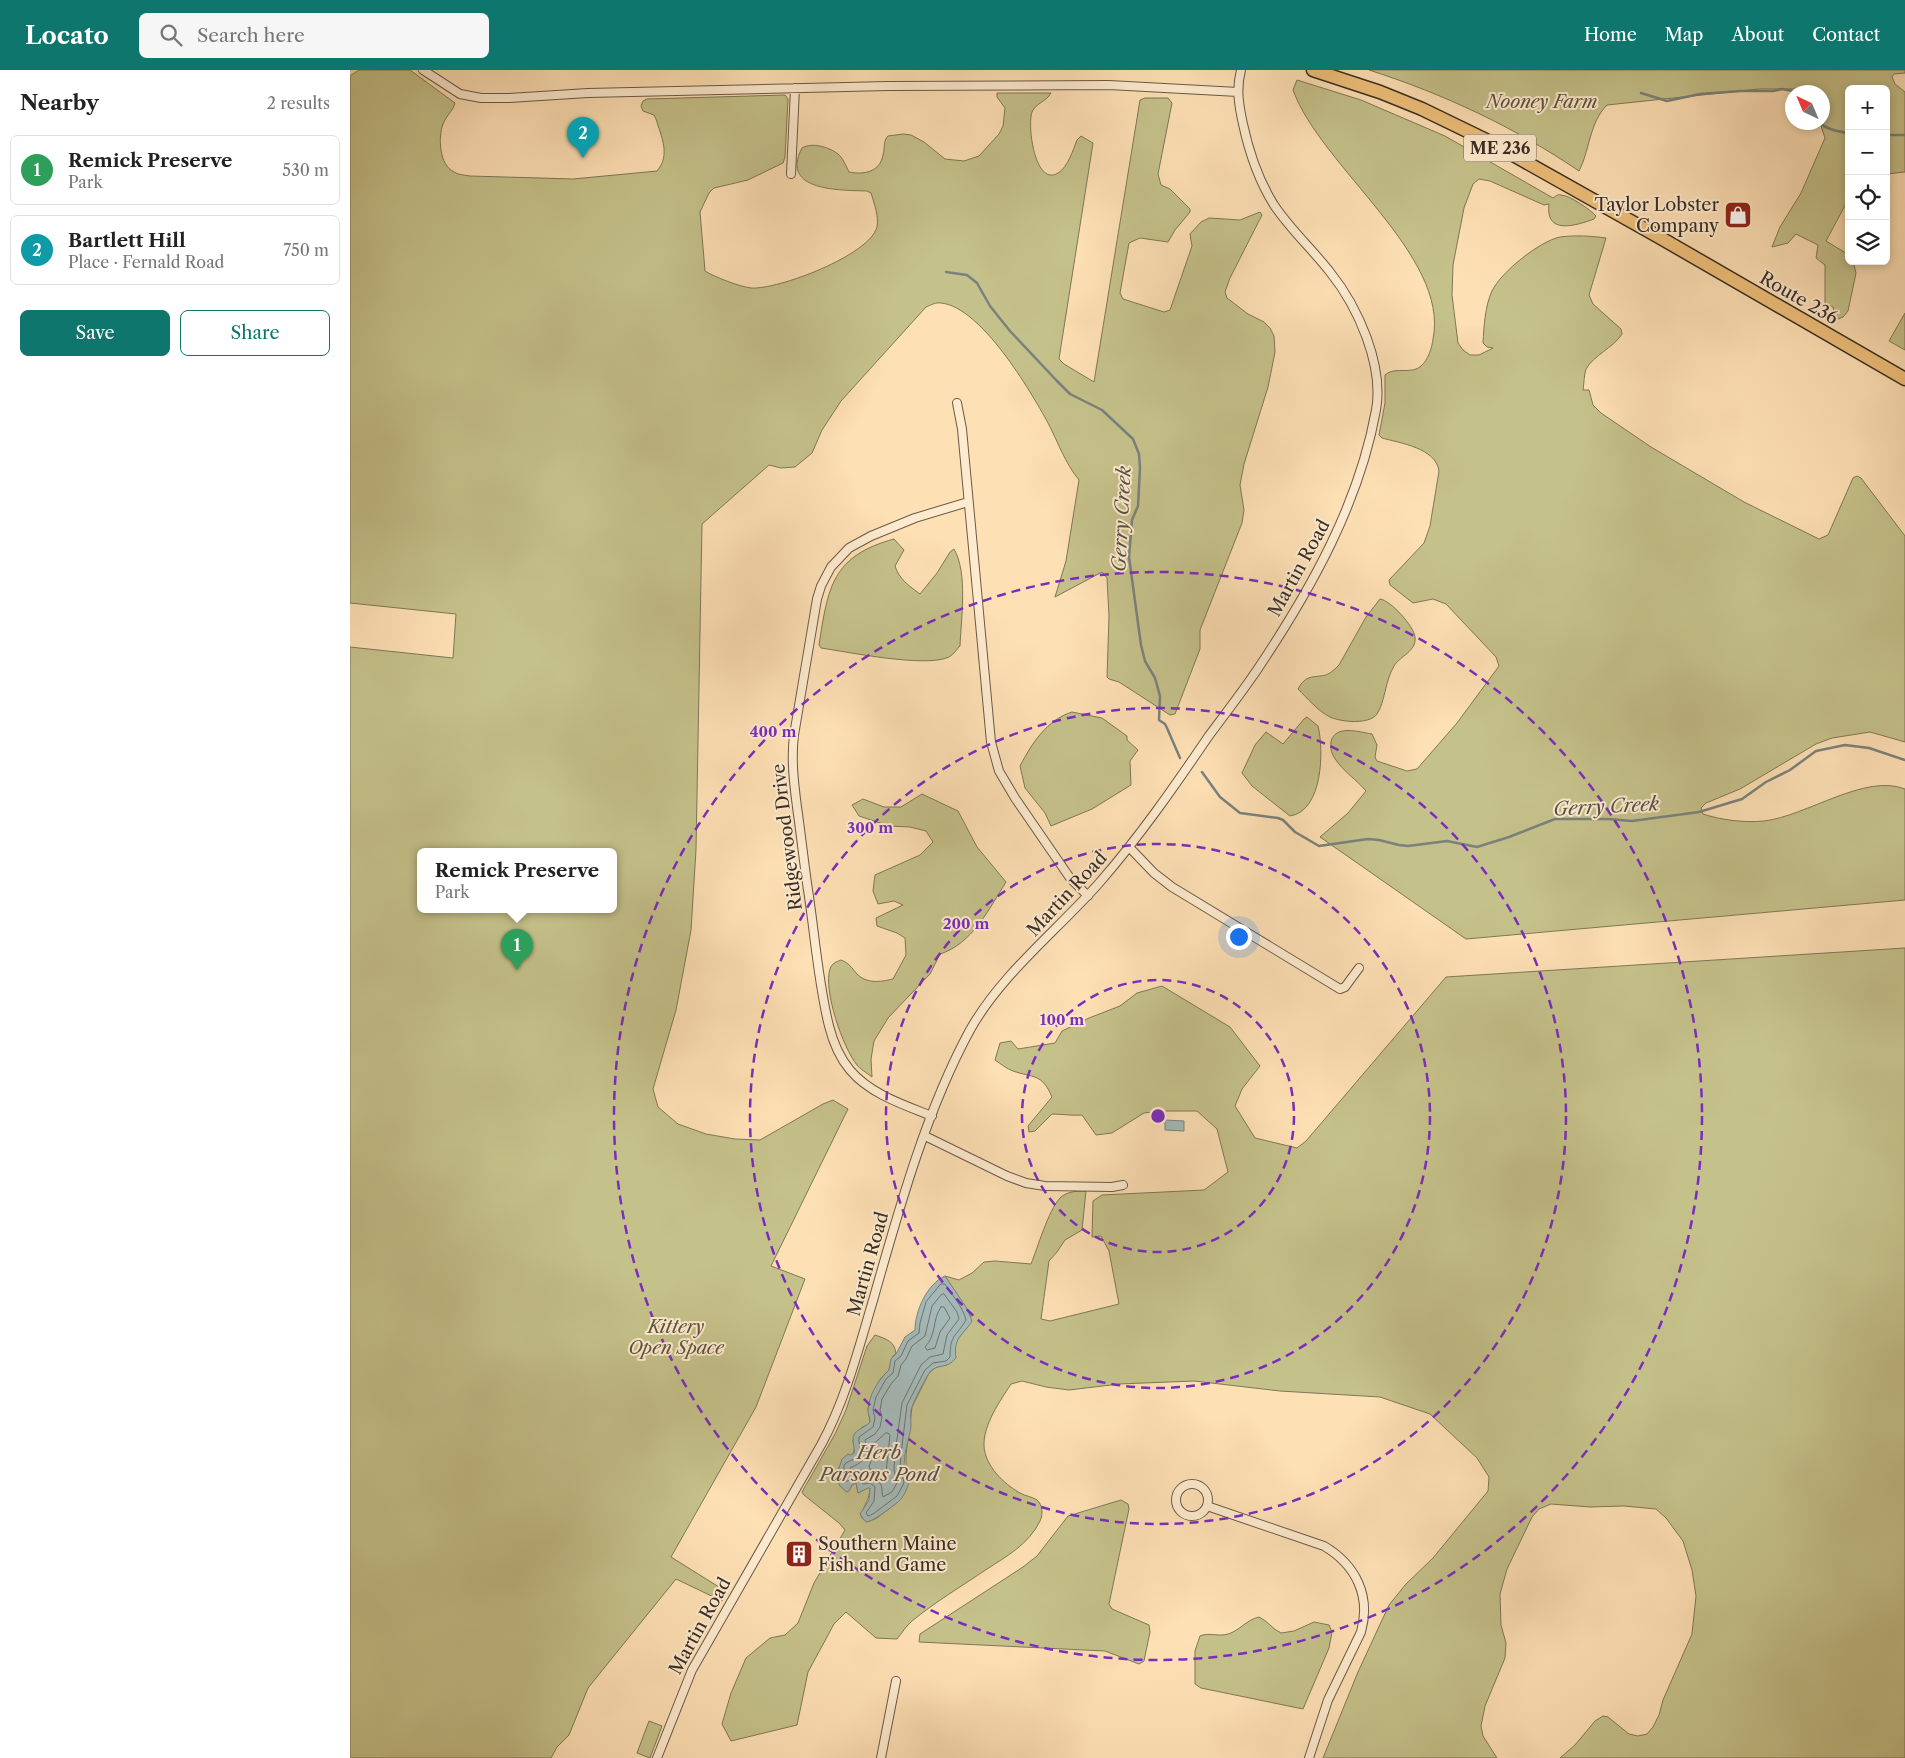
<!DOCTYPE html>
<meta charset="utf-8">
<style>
body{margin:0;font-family:"Libre Caslon Text",serif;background:#f6f6f6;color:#222}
.controls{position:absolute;right:15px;top:15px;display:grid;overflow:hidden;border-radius:8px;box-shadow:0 2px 8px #0003}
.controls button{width:45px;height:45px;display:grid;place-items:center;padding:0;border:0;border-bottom:1px solid #e0e0e0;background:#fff;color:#222;font:25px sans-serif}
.compass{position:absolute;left:1435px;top:15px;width:45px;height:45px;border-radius:50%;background:#fff;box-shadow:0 2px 8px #0003;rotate:316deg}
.you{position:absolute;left:888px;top:866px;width:18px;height:18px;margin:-12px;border:4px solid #fff;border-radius:50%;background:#1a73e8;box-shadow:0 0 0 8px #1a73e833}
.badge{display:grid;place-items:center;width:32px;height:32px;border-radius:50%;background:#0f766e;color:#fff;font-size:16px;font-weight:700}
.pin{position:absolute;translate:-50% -41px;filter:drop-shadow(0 1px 2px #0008)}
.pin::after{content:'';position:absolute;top:26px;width:18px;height:15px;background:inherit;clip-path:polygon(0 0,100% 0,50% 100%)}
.popup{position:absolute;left:67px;top:778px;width:200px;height:65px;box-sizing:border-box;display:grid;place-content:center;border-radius:8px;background:#fff;filter:drop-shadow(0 1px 4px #0005);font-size:16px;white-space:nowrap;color:#767676}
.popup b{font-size:19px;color:#222}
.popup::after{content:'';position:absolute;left:50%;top:100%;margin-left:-10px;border:10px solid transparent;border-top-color:#fff}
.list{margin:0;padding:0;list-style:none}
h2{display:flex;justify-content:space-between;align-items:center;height:65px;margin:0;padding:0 20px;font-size:21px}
h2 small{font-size:16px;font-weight:400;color:#767676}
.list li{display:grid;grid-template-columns:32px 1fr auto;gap:15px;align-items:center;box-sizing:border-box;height:70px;margin:0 10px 10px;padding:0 10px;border:1px solid #e0e0e0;border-radius:8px}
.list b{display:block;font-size:19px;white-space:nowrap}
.list p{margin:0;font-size:16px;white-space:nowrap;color:#767676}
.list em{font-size:16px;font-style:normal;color:#767676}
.actions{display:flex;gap:10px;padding:15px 20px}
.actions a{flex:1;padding:11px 0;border:1px solid #0f766e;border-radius:8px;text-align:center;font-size:18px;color:#0f766e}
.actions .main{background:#0f766e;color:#fff}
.icon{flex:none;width:28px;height:28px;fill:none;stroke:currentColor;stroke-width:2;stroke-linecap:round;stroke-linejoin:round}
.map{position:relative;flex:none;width:1555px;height:1688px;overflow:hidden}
header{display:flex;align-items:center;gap:30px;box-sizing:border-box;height:70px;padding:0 25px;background:#0f766e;color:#fff}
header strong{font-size:24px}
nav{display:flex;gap:28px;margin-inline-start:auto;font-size:18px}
.search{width:350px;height:45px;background:#f6f6f6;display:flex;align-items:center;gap:12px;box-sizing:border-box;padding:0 18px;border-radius:8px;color:#767676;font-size:19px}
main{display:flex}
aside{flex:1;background:#fff}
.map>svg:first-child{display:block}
</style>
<header>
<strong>Locato</strong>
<div class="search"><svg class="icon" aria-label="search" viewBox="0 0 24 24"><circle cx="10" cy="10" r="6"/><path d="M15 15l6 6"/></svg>Search here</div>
<nav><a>Home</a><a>Map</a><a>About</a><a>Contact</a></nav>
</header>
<main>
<aside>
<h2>Nearby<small>2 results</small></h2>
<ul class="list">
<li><span class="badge" style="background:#2e9e5b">1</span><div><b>Remick Preserve</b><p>Park</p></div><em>530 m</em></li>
<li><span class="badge" style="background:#0f9aa8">2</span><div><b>Bartlett Hill</b><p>Place · Fernald Road</p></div><em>750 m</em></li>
</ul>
<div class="actions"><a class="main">Save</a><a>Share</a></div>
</aside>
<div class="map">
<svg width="1555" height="1688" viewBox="0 0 1555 1688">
<rect width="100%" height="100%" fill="#fee0b5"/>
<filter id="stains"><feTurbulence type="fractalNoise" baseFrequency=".004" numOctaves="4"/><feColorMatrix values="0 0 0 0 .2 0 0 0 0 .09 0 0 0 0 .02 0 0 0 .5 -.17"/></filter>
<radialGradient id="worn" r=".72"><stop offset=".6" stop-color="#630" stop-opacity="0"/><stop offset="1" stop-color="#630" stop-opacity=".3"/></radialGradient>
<path fill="#c5c18a" stroke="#7f7757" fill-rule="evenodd" d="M9,0H60L105,33C103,41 96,46 93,54C88,67 89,95 104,102C108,105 115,105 120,106L223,109L307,101C321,85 311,66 306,49L304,45L293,41L291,36L293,31L297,29L435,25L438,29L435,87L433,93L398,110L364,118L359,123L350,142L355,201C364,207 391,217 401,218C428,220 520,185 527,157C529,146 524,133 521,123L517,121C492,120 429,122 452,78C462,72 479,77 488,84C493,88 496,96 499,102C514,105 530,102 533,85C535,78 533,71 538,66L553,64L561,65L574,72L595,89L614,91L629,86L649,64L653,56L655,38L647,27V23H701C697,31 686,33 682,42C677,56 685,117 708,103C718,97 723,80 727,70L731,66L743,73L709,289L714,294L744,312L790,30L795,28H818L822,33L808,104L811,115L820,119L840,139V142L825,160L818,172L790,168L779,173L770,223L773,229L814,242L820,240L842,176L840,164L851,152L859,148L890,150L910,142L912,145L880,208L875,222L877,228L898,244L914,252L920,258L924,266L925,282L918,317L894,394L890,415L894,440L892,453L850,560V579L825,644L820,645L769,612L759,609L757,607L759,546L757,508L752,502L705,527L716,491L729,410C715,393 708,372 698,353C680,320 631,237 591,233C586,232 581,235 576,237L491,331L472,360L462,383L445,397L431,398L419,395L352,454L346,780L341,860L326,940L303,1019L308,1037L328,1054L356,1064L385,1069L410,1070L473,1034L483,1030L498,1039L421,1196L455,1209L406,1337L321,1487L377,1522L372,1531L326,1509L238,1618L219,1665L207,1677L201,1688H0V577L103,588L106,544L0,533V6ZM71,781H263V839H71Z
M1019,0H1555V3L1544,4L1542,7L1545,14L1555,22V102L1536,104V19H1499V128L1476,171L1499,185V191H1503L1506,203L1498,241L1493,247L1488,249L1485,246L1483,237L1475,233V195L1466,188L1468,175L1446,164L1438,173L1422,177L1430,157L1451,123L1475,68L1470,53L1472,52V22H1457L1448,19H1409L1257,35C1239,53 1240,80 1229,101C1164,57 1094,24 1019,0Z
M947,10L1011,30L1095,66L1203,128C1206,126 1207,124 1211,125C1219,125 1241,140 1246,146L1244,149C1225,156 1195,165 1199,134L1194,135L1140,111L1129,109L1123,114L1114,138L1103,195L1102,225L1108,273L1113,280L1120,285H1129L1143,278L1137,277L1133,273C1134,256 1135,236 1142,221C1151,202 1190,171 1210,167C1225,165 1242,166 1256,168L1239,225L1243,234L1271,259L1272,264C1263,278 1244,285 1236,299C1234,305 1234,314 1233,320H1239L1243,335L1251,343L1301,377L1394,432L1469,469L1478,465L1503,408L1507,406L1511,408L1555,466V672L1520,662L1482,668L1466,674L1390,719L1356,733L1351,738L1353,744C1371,750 1395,753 1414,751C1457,746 1515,703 1555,719V830L1116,869L970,767L998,743L1016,721C1008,711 992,700 986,690C982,685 980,679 981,672C985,654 1009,662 1022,664L1027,675L1025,687L1027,691L1057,701L1067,699L1107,653L1149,596L1146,587L1096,534L1083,529L1063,533L1040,515L1039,510L1074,473L1080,456L1089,401C1086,378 1050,373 1032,368L1029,365L1035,333V305C1044,296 1062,305 1071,296C1078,290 1082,278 1083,269C1100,186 971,97 943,20Z
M1555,243V280L1539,271Z
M544,469L554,480L545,496C549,509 559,516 570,524L587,503L600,482L604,479C618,503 611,549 610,576C607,579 603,585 599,587C576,598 498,582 471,578L469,575C478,517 482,486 544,469Z
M1030,529C1040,530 1064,556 1065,567C1067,581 1050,586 1044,596C1035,611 1035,632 1027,644C1019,655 991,652 980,647C968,641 957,628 948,619C956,604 963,608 976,605C981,603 985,599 989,595L1016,547Z
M722,642L752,648L777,666V670L788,680L780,691L781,715L742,739L701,756L695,743L675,718L670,696C682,673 697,650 722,642Z
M957,647L968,656C974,680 973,741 940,746L902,716L892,703L905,675L916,662L933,674L954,649Z
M572,724L608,741L627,777L656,812C639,839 622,874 590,884L580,904L538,948L524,971L521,989L522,1007C517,1003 510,999 507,995C493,978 473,920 480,899C482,893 486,892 491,890C499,893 501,897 507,904C517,914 530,912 543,909L556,885L555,868L547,863L527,856L526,848L553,835L544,831L528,834L523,821L525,805L570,785L583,772L576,761L560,757L539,756L509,746L502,735L513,729L534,737H551Z
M1555,878V1688H1210L1225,1675L1245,1651L1253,1646L1258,1647L1279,1664L1288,1666L1297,1664L1303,1657L1309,1645L1313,1630L1342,1564L1346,1526L1342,1500L1333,1471L1316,1448L1306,1439L1274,1436L1240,1437L1201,1434L1189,1439L1182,1447L1157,1499L1150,1524L1151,1555L1156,1573L1155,1588L1135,1636L1131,1656L1133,1666L1147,1688H973L1008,1602L1039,1535L1056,1514L1083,1488L1138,1421L1139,1407L1127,1388L1080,1344L1030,1327L930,1321L844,1311L769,1314L719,1320L696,1317L672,1311L661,1314C650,1331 633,1355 634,1376C635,1396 654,1414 670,1423C675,1426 683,1427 687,1430C693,1435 693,1445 690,1451C679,1474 657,1486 637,1499C612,1516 585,1532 562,1551C556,1556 552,1563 547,1569L526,1568L496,1542L484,1554L458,1602L447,1655L381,1671L372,1654L381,1623L396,1588L420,1568L435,1565L448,1553L464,1513L495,1460L489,1453L454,1425L452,1422L485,1364L496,1340L517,1276L525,1265C536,1269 545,1271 546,1284L543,1286L539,1300L531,1308L518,1338L520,1352L518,1355L512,1357L503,1371C508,1385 498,1388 489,1398L490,1416L497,1422L502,1415L506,1413L508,1423L519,1417L520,1418C520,1429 513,1436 511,1447L517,1452L527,1448L551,1429L556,1406V1384L562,1337L579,1303L586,1297L597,1295L607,1270L618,1256L621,1246L595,1206L609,1210L622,1203L634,1192L645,1191L681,1194C688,1177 698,1141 710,1128C717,1121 728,1121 736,1121L732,1160L715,1170L707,1182L699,1191L691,1249L700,1251L769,1234L759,1181L751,1166L742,1167L743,1131L752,1125L854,1120L878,1102L867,1059L847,1041H811L794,1043L762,1063L746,1065L732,1045C722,1046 713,1044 702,1044L685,1061L679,1062L678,1056L702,1027C692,1003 683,1008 663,1001C657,999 651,994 645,990L650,973L661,971L668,979L705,973L712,961L739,948L770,936L787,923L812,916L880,957L910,996L892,1019L885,1036L905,1068L947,1078L956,1071L1096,907Z
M771,1430L778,1434L779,1439L759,1534L762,1539L799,1555L800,1562L794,1591L789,1594L755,1581L569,1572L570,1564L673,1497L687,1486L718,1446Z
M909,1547C918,1551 922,1559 931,1563L944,1561L964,1552L979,1555L982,1562L979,1578L953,1639L851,1618L845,1614V1581L850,1566C859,1562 868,1567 878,1564C889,1561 896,1550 909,1547Z
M299,1651L312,1656L300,1688L287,1683Z"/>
<path fill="#a5bab9" stroke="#7a827d" d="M815,1050L834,1051V1061L815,1060Z
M595,1206L616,1237L622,1251C613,1266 603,1267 606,1288C596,1300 588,1293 580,1302C576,1307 563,1332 561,1340C560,1345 561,1349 561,1355C560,1371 547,1397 560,1410C558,1416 555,1424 551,1429C547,1434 523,1451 517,1452L514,1450L510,1444L519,1430L520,1418H518L508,1423L506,1413L502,1415L499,1421L497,1422L490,1416L488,1412L489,1398L492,1389L498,1384L501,1385L504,1383C505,1378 503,1376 503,1370C502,1360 515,1358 520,1352C520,1347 518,1345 518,1340C519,1325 528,1310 539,1300L541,1289L546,1284L555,1267L565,1260C565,1241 577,1214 595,1206Z"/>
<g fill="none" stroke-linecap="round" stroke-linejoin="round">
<path stroke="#6f746e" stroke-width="1" d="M591,1214H595C602,1225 613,1237 616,1250C606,1267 600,1264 600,1287L596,1291L583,1293L575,1300L557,1335L551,1384L550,1399L554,1412L553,1415L547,1426L523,1444L518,1446L516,1443L524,1431L525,1417L520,1413L513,1414L507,1408L494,1412V1395C499,1389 507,1391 510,1383C511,1378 508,1373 509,1367L523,1357L525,1348L523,1340L526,1327L536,1309L543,1303L545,1291L551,1286L558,1271L569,1263L570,1253L576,1232Z
M594,1224L607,1242L609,1249L597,1265L593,1284L580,1287L571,1295L552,1333L545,1383L544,1400L547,1413L542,1422L533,1427C531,1423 533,1419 531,1415C528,1407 509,1402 502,1402L500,1398C515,1391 519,1387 515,1370L525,1364L530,1357L532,1347L530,1340L532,1329L541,1314L548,1306L551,1295L556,1289L562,1276L575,1266L582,1236L591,1225Z
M591,1237H594L600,1248L590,1262L585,1278L577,1280L575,1277C587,1265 582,1249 591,1237Z
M536,1363H538L540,1365L536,1403L534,1405L520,1399L519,1396L523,1387L524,1374Z"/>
<path stroke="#7a827d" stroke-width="2.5" d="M1291,23L1317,31L1350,24L1391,21H1423L1432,19L1448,22
M1469,52C1477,60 1489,62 1499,63
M1536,65H1555
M596,202L617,205L627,213L640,236L660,261L707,311L720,324L752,340L783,369L789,384L790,398L788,436L782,450L779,487L791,575L795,591L805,608L810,626L809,650L815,654L817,658L830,688
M852,702L870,727L890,743L928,748L933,750L945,762L969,776L1018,769L1029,770L1049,775L1058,776L1097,771L1127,777L1159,767L1205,749H1258L1282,751L1349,742L1392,729L1416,712L1440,700L1466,681L1495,675L1519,678L1555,690"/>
<g stroke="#6a5a48" stroke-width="10">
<path id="street" d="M73,0L110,24L131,28H159L238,23L538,16L759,15L888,22
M441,104L445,18
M607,333L612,359L641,672L649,701L665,728L720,808L738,826
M779,777L804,803L822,817L990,919L995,917L1009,898
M582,1046C554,1035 520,1024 500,1000C490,988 483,972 479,956C468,912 465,865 458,820C454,793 451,765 447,737C444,714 441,689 444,665L467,529L471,516L481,497L499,478L521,466L565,448L618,432
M575,1066L657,1106L676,1113L695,1116L762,1117L773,1115
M826 1430a16 16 0 1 1 32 0a16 16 0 1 1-32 0Z
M857,1436L974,1476C1006,1495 1021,1526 1011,1562L978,1630L959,1688
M307,1688L342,1600L471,1375C496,1329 509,1277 524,1227C549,1139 576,1041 620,960C652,903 707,861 750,812C790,766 824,717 858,667C875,644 893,621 909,597C961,519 1009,434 1026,340C1034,295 1008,237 980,202C962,179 940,159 924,135C909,111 899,82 893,54C889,36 886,19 891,0
M531,1688L546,1611"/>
</g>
<g stroke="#392d24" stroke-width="15">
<path id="primary" d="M963,0L1030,22L1072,39L1142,73L1309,167L1555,309"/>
</g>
<use href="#street" stroke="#feebcf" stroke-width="8"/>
<use href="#primary" stroke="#efc07a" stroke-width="12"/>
</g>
<g fill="none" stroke="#7b2cbf" stroke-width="2.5" stroke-dasharray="9 6">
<circle cx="808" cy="1046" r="136"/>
<circle cx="808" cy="1046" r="272"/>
<circle cx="808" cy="1046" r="408"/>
<circle cx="808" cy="1046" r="544"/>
</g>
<defs>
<g id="shop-square" transform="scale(1.4375)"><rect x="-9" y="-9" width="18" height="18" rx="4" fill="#8f2418" stroke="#feebcf"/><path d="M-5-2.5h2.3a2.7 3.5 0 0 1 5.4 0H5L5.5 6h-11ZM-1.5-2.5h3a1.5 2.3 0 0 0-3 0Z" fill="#fff"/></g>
<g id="building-square" transform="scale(1.4375)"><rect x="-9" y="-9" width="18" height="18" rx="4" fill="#8f2418" stroke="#feebcf"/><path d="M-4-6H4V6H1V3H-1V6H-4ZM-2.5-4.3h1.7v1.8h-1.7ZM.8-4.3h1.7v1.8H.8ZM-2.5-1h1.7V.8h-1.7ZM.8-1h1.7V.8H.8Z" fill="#fff"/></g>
</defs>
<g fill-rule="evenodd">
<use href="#shop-square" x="1388" y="145"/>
<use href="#building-square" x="449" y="1484"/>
</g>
<g text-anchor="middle" stroke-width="4" stroke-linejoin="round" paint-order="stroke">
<rect fill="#feebcf" stroke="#746657" stroke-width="1" x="1114" y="64.5" width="72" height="27" rx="4"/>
<g font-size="16" font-weight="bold" fill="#392d24">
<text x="1150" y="84">ME 236</text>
</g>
<g font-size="18" font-style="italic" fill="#5c523e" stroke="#feebcf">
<text x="1192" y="38">Nooney Farm</text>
<text x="326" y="1263">Kittery<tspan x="326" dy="21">Open Space</tspan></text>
</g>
<g font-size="18" fill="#392d24" stroke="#feebcf" text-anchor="end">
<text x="1369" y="141">Taylor Lobster<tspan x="1369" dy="21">Company</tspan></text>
<text x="468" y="1480" text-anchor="start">Southern Maine<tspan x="468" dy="21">Fish and Game</tspan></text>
</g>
<g font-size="18" fill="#392d24" stroke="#feebcf">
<text transform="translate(1449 228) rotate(30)" y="6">Route 236</text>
<text transform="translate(949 498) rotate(-61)" y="6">Martin Road</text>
<text transform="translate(437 767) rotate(-97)" y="6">Ridgewood Drive</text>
<text transform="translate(717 824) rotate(-47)" y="6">Martin Road</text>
<text transform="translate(518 1194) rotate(-74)" y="6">Martin Road</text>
<text transform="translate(350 1556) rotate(-61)" y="6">Martin Road</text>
</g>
<g font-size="19" font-style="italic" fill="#545049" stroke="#feebcf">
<text transform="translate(771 449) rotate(-87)" y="7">Gerry Creek</text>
<text transform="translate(1256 736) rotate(-3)" y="7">Gerry Creek</text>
<text x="529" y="1389">Herb<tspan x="529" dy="22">Parsons Pond</tspan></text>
</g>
</g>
<circle cx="808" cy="1046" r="8" fill="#7b2cbf" stroke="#feebcf" stroke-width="2.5"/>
<g font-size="15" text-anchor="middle" font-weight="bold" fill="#7b2cbf" stroke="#feebcf" stroke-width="4" stroke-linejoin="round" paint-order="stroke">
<text x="423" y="667">400 m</text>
<text x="520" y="763">300 m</text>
<text x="616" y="859">200 m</text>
<text x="712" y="955">100 m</text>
</g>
<rect width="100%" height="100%" filter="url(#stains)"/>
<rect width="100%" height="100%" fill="url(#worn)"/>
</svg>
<div class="controls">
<button>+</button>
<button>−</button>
<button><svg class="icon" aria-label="locate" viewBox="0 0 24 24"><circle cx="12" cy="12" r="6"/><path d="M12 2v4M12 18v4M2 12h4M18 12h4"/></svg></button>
<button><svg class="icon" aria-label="layers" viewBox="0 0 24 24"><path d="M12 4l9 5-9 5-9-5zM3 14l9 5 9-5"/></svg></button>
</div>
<svg class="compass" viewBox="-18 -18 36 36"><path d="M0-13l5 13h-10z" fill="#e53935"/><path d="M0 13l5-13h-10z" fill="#767676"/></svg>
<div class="you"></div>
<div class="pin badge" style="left:167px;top:900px;background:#2e9e5b">1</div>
<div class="popup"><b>Remick Preserve</b>Park</div>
<div class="pin badge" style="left:233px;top:88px;background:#0f9aa8">2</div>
</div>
</main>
